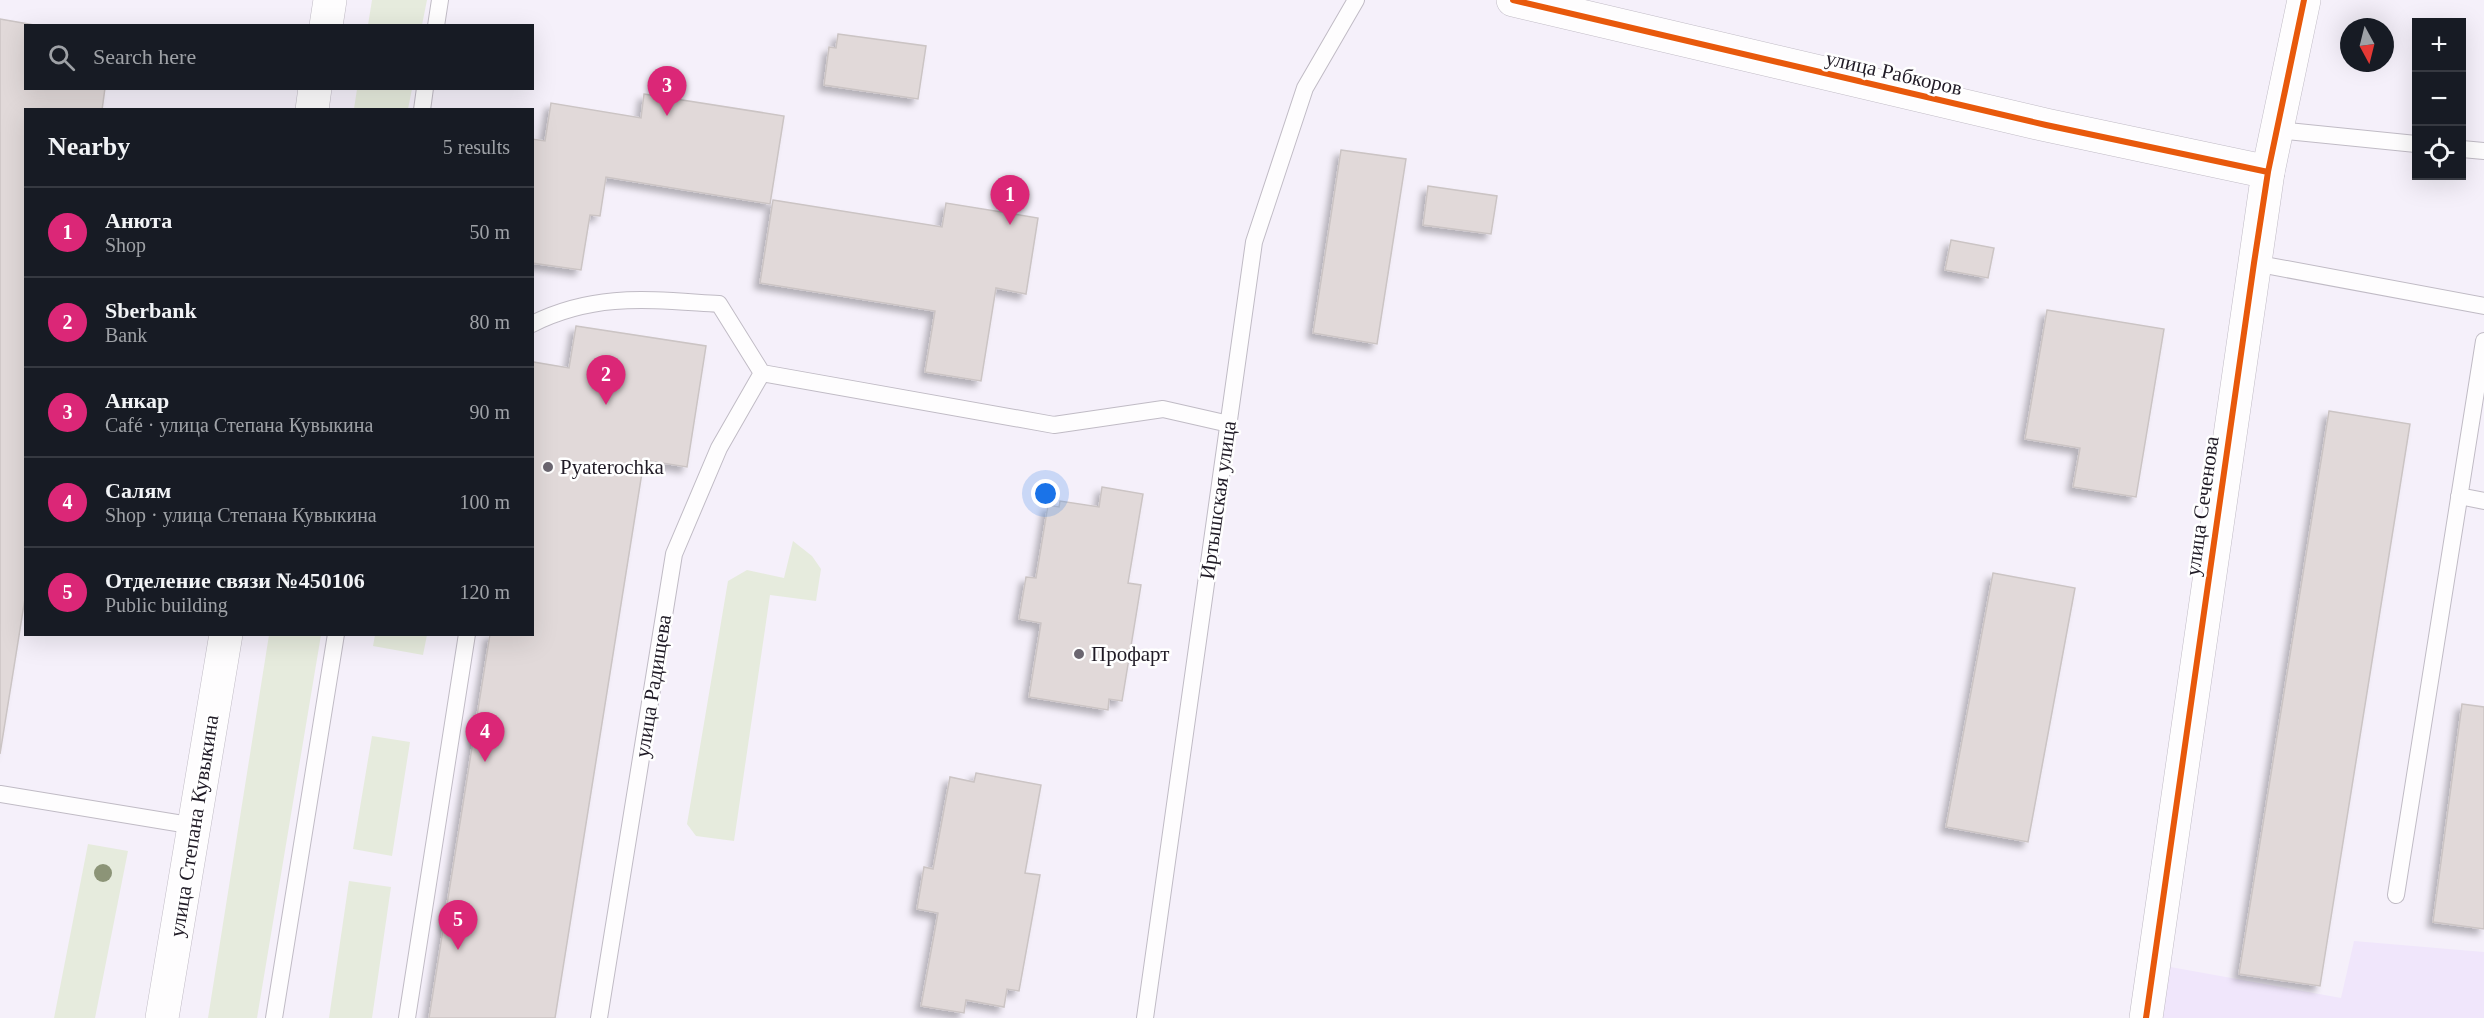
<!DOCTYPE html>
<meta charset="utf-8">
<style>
body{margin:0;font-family:"Times New Roman",serif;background:#20242c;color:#f1f3f6}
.controls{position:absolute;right:18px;top:18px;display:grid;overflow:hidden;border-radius:0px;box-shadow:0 6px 24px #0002}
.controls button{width:54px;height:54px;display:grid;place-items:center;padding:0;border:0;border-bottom:2px solid #363941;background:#171b24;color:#f1f3f6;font:30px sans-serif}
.compass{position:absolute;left:2340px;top:18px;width:54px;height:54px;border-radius:50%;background:#171b24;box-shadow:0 6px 24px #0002;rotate:173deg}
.you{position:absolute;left:1046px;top:494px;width:21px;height:21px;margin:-15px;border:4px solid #fff;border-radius:50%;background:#1a73e8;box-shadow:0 0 0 9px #1a73e833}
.badge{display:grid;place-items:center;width:39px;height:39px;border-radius:50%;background:#db2777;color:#fff;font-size:20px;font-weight:700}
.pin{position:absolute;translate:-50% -50px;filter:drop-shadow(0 2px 3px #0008)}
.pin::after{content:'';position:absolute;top:32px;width:21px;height:18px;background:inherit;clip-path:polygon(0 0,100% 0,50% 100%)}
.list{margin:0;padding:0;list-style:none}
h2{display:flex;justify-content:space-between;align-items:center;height:78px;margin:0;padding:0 24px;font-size:26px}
h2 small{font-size:20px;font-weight:400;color:#9ea1a6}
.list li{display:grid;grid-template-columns:39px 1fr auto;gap:18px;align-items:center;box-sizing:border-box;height:90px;padding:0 24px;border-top:2px solid #363941}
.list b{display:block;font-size:22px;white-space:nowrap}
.list p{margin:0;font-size:20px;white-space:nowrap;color:#9ea1a6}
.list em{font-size:20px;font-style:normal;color:#9ea1a6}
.icon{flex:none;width:33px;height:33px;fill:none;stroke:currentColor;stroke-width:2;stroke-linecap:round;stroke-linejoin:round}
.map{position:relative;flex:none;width:2484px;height:1018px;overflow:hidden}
.search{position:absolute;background:#171b24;box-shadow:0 6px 24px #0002;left:24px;top:24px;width:510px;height:66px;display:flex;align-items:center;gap:15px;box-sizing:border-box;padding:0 21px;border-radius:0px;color:#9ea1a6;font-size:22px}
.panel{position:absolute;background:#171b24;box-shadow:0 6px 24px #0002;left:24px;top:108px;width:510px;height:528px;border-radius:0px}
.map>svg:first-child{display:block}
</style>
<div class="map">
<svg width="2484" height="1018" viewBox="0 0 2484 1018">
<defs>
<filter id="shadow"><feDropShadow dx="-5.5" dy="5.5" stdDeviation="3" flood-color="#0004"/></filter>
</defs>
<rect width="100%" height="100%" fill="#f5f0fa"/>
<path fill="#f0e6fb" d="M2354,941L2484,952V1018H2158L2165,966L2341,998Z"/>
<path fill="#e6ebdd" d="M372,0H427L422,25H368Z
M357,89H412L408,109H354Z
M793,541L812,556L821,569L816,601L770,595L734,841L696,836L687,824L728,581L747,570L784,578Z
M269,635H321L257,1018H208Z
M375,635H427L423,655L373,646Z
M372,736L410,742L392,856L353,849Z
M88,844L128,851L95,1018H54Z
M349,881L391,887L372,1018H329Z"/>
<path fill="#e1d9d9" stroke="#cbc4c4" stroke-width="1.5" filter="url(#shadow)" d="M0,19L40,26H26V88H105L102,110H26V592L0,754Z
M838,34L926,46L918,99L824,85L829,47L836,48Z
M644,94L784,116L770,204L606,177L600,216L590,215L581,270L532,263V139L545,141L551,103L641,118Z
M1341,150L1406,159L1377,344L1313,333Z
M1428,186L1497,196L1491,234L1423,225Z
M773,200L942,227L946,203L1038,218L1026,294L996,288L981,381L925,372L935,311L760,283Z
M1951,240L1994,248L1988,278L1945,270Z
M2047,310L2164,329L2136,497L2073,487L2080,448L2025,439Z
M576,326L706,346L687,467L644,460L555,1018H429L490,634H532L533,362L569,368Z
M2329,411L2410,424L2320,986L2239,974Z
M1102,487L1143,494L1128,583L1141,585L1122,701L1109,699L1108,710L1029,697L1041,623L1019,619L1026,577L1036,578L1048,505L1059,507L1060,501L1099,507Z
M1993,573L2075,588L2028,842L1946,827Z
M2462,704L2484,707V929L2433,922Z
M976,773L1041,785L1025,873L1040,875L1019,991L1007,989L1004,1007L966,1000L964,1013L921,1006L938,913L917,909L924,867L933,869L950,777L974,782Z"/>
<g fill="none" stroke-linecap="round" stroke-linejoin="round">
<g stroke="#c0bbc5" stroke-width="18">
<path id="service" d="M436,26L440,0
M422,110L425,88
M2277,130L2416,144
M2462,149L2484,151
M2254,263L2484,306
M532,324C596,292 651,300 719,304L762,373L1054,425L1163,409L1229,424
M2459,496L2484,501
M0,794L195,826
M2396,895L2484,341
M274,1018L336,634
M407,1018L467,634
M599,1018L674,554L719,448L762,373
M1145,1018L1254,242L1305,88L1356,0"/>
</g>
<g stroke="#c0bbc5" stroke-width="34">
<path id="minor" d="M2268,172L2304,0"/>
</g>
<g stroke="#c0bbc5" stroke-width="34">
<path id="tertiary" d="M1513,0L2046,125L2268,172L2146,1018"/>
</g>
<g stroke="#c0bbc5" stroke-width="34">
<path id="secondary" d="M326,26L330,0
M312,110L315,88
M162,1018L226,634"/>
</g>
<use href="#service" stroke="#fefdfe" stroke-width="16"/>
<use href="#minor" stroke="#fefdfe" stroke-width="33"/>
<use href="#tertiary" stroke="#fefdfe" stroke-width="33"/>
<use href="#secondary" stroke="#fefdfe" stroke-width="33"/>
<g stroke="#fff" stroke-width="10">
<path id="cycleway" d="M1513,0L2046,125L2268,172
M2146,1018L2254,263L2268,172L2304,0"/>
</g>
<use href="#cycleway" stroke="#e8590c" stroke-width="6"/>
</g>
<circle fill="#8c9477" cx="103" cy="873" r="9"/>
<g fill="#6b6670" stroke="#fff" stroke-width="2">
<circle cx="548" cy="467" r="6"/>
<circle cx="1079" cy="654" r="6"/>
</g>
<g text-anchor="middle" stroke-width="5" stroke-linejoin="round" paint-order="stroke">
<g font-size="21" fill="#201b26" stroke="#fff">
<text transform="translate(1894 73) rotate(13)" y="7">улица Рабкоров</text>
<text transform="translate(1218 500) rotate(-82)" y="7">Иртышская улица</text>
<text transform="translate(2202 506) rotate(-82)" y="7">улица Сеченова</text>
<text transform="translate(653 686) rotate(-81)" y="7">улица Радищева</text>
<text transform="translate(194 826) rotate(-81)" y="7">улица Степана Кувыкина</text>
</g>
<g font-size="21" fill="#201b26" stroke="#fff" text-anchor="start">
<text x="560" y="474">Pyaterochka</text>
<text x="1091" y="661">Профарт</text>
</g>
</g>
</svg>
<div class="controls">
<button>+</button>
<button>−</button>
<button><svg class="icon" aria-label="locate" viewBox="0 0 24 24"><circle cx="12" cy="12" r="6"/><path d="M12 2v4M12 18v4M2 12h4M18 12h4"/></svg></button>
</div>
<svg class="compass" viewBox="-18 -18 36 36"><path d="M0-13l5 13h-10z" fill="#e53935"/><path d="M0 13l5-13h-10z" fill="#9ea1a6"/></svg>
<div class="you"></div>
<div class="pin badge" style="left:1010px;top:225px">1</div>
<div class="pin badge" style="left:606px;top:405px">2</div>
<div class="pin badge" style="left:667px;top:116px">3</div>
<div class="pin badge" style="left:485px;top:762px">4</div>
<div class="pin badge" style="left:458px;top:950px">5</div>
<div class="search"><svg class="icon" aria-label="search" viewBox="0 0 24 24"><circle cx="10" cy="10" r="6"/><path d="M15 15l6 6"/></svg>Search here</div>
<section class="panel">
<h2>Nearby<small>5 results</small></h2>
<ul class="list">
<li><span class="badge">1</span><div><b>Анюта</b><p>Shop</p></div><em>50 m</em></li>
<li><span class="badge">2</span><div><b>Sberbank</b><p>Bank</p></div><em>80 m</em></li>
<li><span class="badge">3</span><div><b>Анкар</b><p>Café · улица Степана Кувыкина</p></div><em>90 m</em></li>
<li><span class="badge">4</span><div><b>Салям</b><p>Shop · улица Степана Кувыкина</p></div><em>100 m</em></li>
<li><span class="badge">5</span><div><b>Отделение связи №450106</b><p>Public building</p></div><em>120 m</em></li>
</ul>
</section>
</div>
